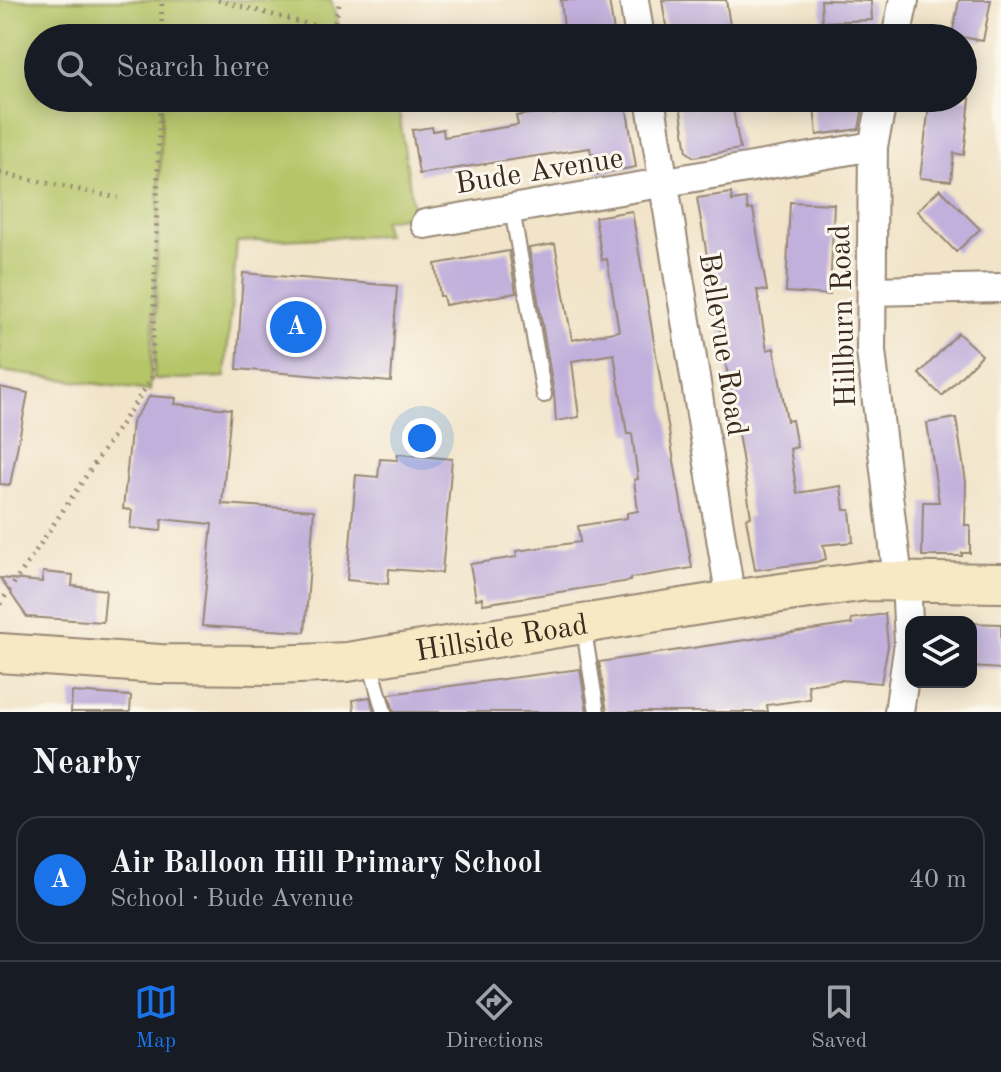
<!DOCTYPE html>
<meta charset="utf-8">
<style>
body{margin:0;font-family:"Old Standard TT",serif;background:#20242c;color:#f1f3f6}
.controls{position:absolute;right:24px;bottom:24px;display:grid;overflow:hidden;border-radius:16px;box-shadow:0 4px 20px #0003}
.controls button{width:72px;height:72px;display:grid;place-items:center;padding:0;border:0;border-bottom:2px solid #363941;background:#171b24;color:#f1f3f6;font:40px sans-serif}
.you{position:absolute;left:422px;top:438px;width:28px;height:28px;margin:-20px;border:6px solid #fff;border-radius:50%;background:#1a73e8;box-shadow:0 0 0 12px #1a73e833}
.badge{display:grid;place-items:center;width:52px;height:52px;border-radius:50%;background:#1a73e8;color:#fff;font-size:26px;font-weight:700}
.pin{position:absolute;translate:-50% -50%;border:4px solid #fff;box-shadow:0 2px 8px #0006}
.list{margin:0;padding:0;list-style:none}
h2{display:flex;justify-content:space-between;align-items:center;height:104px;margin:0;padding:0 32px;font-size:34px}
h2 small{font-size:26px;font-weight:400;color:#9ea1a6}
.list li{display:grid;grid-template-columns:52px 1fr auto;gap:24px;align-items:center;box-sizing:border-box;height:128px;margin:0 16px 16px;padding:0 16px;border:2px solid #363941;border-radius:24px}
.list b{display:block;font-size:30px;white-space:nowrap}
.list p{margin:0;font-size:26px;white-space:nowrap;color:#9ea1a6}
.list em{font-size:26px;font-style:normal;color:#9ea1a6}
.icon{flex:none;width:44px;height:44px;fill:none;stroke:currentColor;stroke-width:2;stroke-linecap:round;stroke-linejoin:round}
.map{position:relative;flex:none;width:1001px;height:712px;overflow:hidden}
.search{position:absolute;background:#171b24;box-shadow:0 4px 20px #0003;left:24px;right:24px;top:24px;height:88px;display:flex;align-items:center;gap:20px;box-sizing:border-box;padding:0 28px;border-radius:44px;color:#9ea1a6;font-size:30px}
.sheet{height:248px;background:#171b24}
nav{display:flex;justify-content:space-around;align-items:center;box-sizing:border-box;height:112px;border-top:2px solid #363941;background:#171b24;font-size:22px;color:#9ea1a6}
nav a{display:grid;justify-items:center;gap:4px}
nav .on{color:#1a73e8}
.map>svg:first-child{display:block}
</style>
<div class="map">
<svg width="1001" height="712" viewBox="0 0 1001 712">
<rect width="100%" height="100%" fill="#fbf7ec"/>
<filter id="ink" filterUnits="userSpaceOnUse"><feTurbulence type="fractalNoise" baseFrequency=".0125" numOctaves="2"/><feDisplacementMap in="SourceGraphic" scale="16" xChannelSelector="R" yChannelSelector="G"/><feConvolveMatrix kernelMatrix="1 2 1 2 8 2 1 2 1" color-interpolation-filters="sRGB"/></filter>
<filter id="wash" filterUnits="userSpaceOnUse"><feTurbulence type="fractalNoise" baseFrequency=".006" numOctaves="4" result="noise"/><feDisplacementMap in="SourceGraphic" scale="32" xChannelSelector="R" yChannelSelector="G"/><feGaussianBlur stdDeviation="1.8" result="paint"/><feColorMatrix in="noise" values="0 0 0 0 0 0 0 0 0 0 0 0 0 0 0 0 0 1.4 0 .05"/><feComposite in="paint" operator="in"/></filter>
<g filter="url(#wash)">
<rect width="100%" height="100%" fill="#f1e4c9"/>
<path fill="#b5c568" stroke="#787843" stroke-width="2" d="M0,0H331L343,38H38V98H397L414,215L383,220L386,235L237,242L225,377L154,380L162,107L150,391L0,371Z"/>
<g id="blocks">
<path fill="#c1b0db" d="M561,0H609L615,38H565Z
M662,0H726L732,38H668Z
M821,0L871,1L872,20L822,22Z
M959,0H991L983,41L952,35Z
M590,98H625L636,167L597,174L594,153L591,154L590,148L419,174L412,130L432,127L433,131L443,129L444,137L518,125L516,116L552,110L553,114L591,107Z
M679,98H731L740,149L694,157L687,152Z
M813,98H860L862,113L859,129L817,135Z
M930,98H970L964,155L954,153L951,181L920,178Z
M940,189L980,229L956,252L917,211Z
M731,193L732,201L746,199L748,210L753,209L767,291L757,290L767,350L774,348L787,421L792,420L797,447L790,449L797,493L841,486L844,510H850L853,542L823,545L826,559L816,562L755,570L746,518L751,517L742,457L697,198Z
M790,202L834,204L830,295L786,292Z
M632,211L692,568L630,578V581L483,604L482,598L476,599L470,564L517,557L516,551L580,542L578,526L627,518V513L638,511L634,480L638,479L632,434H627L614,354L572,361L579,417L556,421L554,393L529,248L555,244L572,340L619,331L607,259L602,260L595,217Z
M509,251L516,293L445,305L443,296H440L435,264Z
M243,273L397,286L391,382L237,369Z
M958,333L982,355L942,396L919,374Z
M0,387L28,393L10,485L0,484Z
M150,396L176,398L175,404L231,409L222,504L314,510L305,632L202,626L212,524L162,519L161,531L130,528L132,510L123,509L132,422Z
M956,418L966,482L965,525H970V553H962V556H922L923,502H939L927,423Z
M398,454L452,459L442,573L389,569L388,584L347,580L356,475L378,477L380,459L397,460Z
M43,572L73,575L72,586L106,590L103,622L27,617L0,578L42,582Z
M885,614L888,646L881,683L840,680L808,685L810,699L767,705L768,712H607L599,662L852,624L851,619Z
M971,623L1001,624V669L971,667Z
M580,669L587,712H394L389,694Z
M72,692L131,696L130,712H71Z
M370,697L374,712H354L353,700Z"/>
</g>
</g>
<g filter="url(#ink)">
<use href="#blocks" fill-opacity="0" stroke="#968774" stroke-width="2"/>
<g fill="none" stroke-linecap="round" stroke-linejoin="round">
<g stroke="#968774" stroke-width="18">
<path id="lane" d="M512,209L544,395
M583,624L597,712
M369,659L384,712"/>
</g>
<g stroke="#968774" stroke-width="32">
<path id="street" d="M634,0L640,38
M896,38L904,0
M650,98L731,600
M883,98L873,146L871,351L898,580
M425,224L873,146
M872,291L1001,288
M899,712L909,643L906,580"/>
</g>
<g stroke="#968774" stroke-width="42">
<g id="secondary">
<path id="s1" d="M0,653L160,664L275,665L347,662L731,600L867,581L1001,583"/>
</g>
</g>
<path stroke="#968774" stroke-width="5" stroke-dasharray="2 6" stroke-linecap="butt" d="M218,0L333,31L340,0
M161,38L162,0
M0,173L118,198
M0,604L152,378L160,98"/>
<use href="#lane" stroke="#fff" stroke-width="14"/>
<use href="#street" stroke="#fff" stroke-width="28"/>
<use href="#secondary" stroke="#f6e9c3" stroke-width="38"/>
</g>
</g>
<g text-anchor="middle" stroke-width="6" stroke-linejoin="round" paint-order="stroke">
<g font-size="30" fill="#3b2a1e" stroke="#fbf7ec">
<text transform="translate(539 170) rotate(-9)" y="10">Bude Avenue</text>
<text transform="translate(842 316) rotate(-92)" y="10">Hillburn Road</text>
<text transform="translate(724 344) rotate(81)" y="10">Bellevue Road</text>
<text dy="10" stroke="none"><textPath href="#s1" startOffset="504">Hillside Road</textPath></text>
</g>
</g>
</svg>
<div class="controls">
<button><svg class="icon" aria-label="layers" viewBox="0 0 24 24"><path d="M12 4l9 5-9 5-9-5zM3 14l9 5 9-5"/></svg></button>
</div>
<div class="you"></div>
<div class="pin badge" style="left:296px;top:327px">A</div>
<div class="search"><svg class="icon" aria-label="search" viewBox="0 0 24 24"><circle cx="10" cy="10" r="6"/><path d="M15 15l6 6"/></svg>Search here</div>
</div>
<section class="sheet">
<h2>Nearby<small></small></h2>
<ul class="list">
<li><span class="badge">A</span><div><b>Air Balloon Hill Primary School</b><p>School · Bude Avenue</p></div><em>40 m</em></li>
</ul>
</section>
<nav>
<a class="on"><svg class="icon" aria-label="map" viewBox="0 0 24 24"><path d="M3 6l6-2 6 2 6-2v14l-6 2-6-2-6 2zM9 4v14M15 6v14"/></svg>Map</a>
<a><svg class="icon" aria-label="directions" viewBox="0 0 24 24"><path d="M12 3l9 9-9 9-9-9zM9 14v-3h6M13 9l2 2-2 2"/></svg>Directions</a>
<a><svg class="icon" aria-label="saved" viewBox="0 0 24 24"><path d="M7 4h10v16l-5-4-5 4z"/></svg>Saved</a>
</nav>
